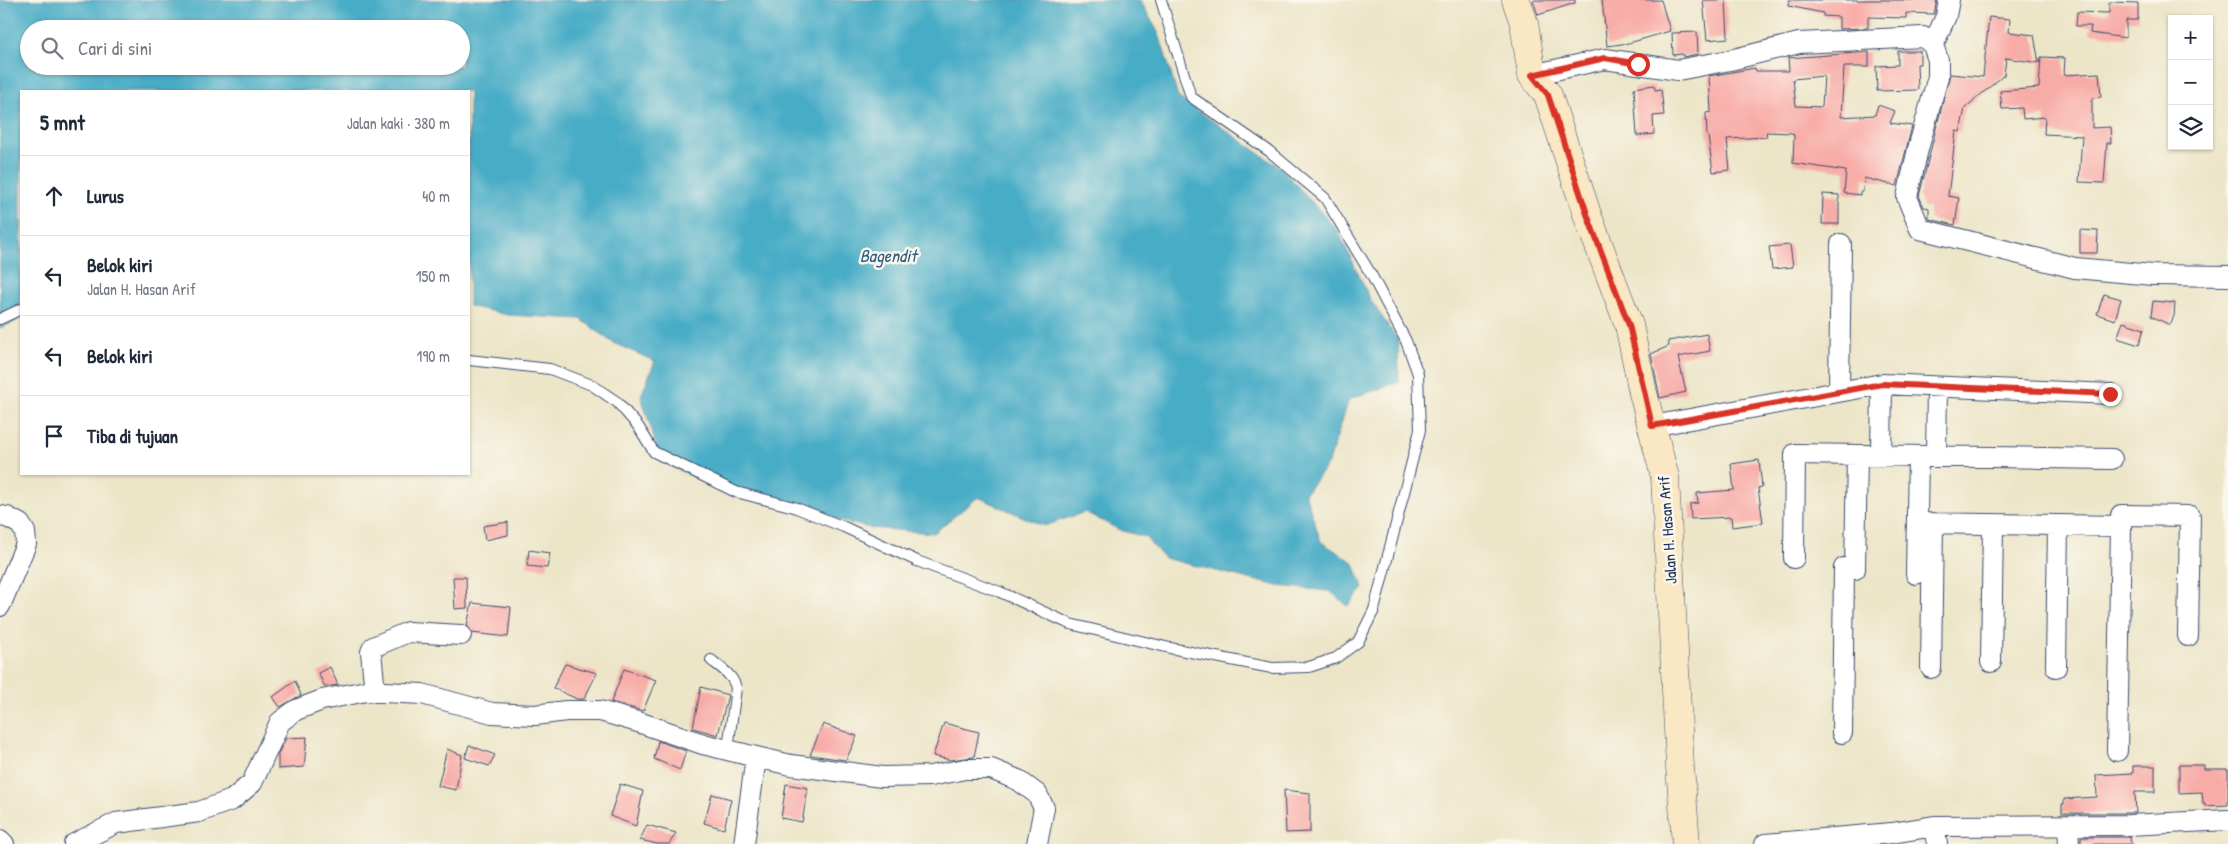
<!DOCTYPE html>
<html lang="id">
<meta charset="utf-8">
<style>
body{margin:0;font-family:"Patrick Hand",sans-serif;background:#f2f2f3;color:#1f2937}
.controls{position:absolute;right:15px;top:15px;display:grid;overflow:hidden;border-radius:0px;box-shadow:0 1px 4px #0004}
.controls button{width:45px;height:45px;display:grid;place-items:center;padding:0;border:0;border-bottom:1px solid #e0e1e3;background:#fff;color:#1f2937;font:25px sans-serif}
.stop{position:absolute;width:15px;height:15px;margin:-11px;border:4px solid #d93025;border-radius:50%;background:#fff}
.stop.end{background:#d93025;border-color:#fff;box-shadow:0 1px 5px #0008}
.list{margin:0;padding:0;list-style:none}
h2{display:flex;justify-content:space-between;align-items:center;height:65px;margin:0;padding:0 20px;font-size:21px}
h2 small{font-size:16px;font-weight:400;color:#747a83}
.list li{display:grid;grid-template-columns:32px 1fr auto;gap:15px;align-items:center;box-sizing:border-box;height:80px;padding:0 20px;border-top:1px solid #e0e1e3}
.list b{display:block;font-size:19px;white-space:nowrap}
.list p{margin:0;font-size:16px;white-space:nowrap;color:#747a83}
.list em{font-size:16px;font-style:normal;color:#747a83}
.icon{flex:none;width:28px;height:28px;fill:none;stroke:currentColor;stroke-width:2;stroke-linecap:round;stroke-linejoin:round}
.map{position:relative;flex:none;width:2228px;height:844px;overflow:hidden}
.search{position:absolute;background:#fff;box-shadow:0 1px 4px #0004;left:20px;top:20px;width:450px;height:55px;display:flex;align-items:center;gap:12px;box-sizing:border-box;padding:0 18px;border-radius:28px;color:#747a83;font-size:19px}
.panel{position:absolute;background:#fff;box-shadow:0 1px 4px #0004;left:20px;top:90px;width:450px;height:385px;border-radius:0px}
.map>svg:first-child{display:block}
</style>
<div class="map">
<svg width="2228" height="844" viewBox="0 0 2228 844">
<rect width="100%" height="100%" fill="#fbf7ec"/>
<filter id="ink" filterUnits="userSpaceOnUse"><feTurbulence type="fractalNoise" baseFrequency=".02" numOctaves="2"/><feDisplacementMap in="SourceGraphic" scale="10" xChannelSelector="R" yChannelSelector="G"/><feConvolveMatrix kernelMatrix="1 2 1 2 8 2 1 2 1" color-interpolation-filters="sRGB"/></filter>
<filter id="wash" filterUnits="userSpaceOnUse"><feTurbulence type="fractalNoise" baseFrequency=".0096" numOctaves="4" result="noise"/><feDisplacementMap in="SourceGraphic" scale="20" xChannelSelector="R" yChannelSelector="G"/><feGaussianBlur stdDeviation="1.12" result="paint"/><feColorMatrix in="noise" values="0 0 0 0 0 0 0 0 0 0 0 0 0 0 0 0 0 1.4 0 .05"/><feComposite in="paint" operator="in"/></filter>
<g filter="url(#wash)">
<rect width="100%" height="100%" fill="#ece5c8"/>
<path fill="#46acc6" stroke="#306e92" fill-rule="evenodd" d="M0,0H1140L1159,34L1178,97L1282,169L1338,231L1371,301L1398,340L1399,382L1349,399L1329,462L1305,494L1321,542L1353,562L1364,588L1348,606L1330,591L1278,586L1164,558L1145,537L1120,530L1085,512L1044,526L978,497L934,533L870,528L729,494L661,461L641,396L655,361L613,343L581,319L508,315L469,306V91H21V316L15,322L0,328ZM29,29H461V66H29Z"/>
<g id="blocks">
<path fill="#f8aca7" fill-rule="evenodd" d="M1533,0H1575V3L1538,15Z
M1602,0H1661L1670,31L1629,43L1607,46Z
M1703,0H1726L1728,38L1707,40Z
M1789,0H1937L1934,14L1906,13V18L1868,17V28L1839,29V17L1823,16V13L1788,6Z
M2109,2L2138,3V20H2126V38L2090,33L2091,26H2076L2077,12L2109,13Z
M1989,17L2010,19L2009,32L2034,35L2039,63L2006,58L2004,75L1965,108L1960,132L1956,131L1948,196L1959,198L1955,225L1929,219V208L1924,207L1919,196L1950,74L1983,77Z
M1697,32L1698,54L1683,57V54L1673,55L1672,33Z
M1898,51H1920V64H1917L1918,90L1877,91L1876,66L1898,65Z
M1869,52V67H1844L1841,117L1875,115L1878,105L1895,111L1890,123L1912,126L1897,186L1864,178L1863,192H1860V195L1844,193L1846,171L1793,163L1794,135L1792,133L1766,132L1767,137L1727,139L1730,170L1713,172L1708,136H1707L1706,113L1711,112L1709,76L1755,68L1756,71H1789L1788,58ZM1824,76L1822,107L1796,106L1793,79Z
M2041,57L2065,58L2064,75L2099,73L2101,97L2092,98V128L2110,127L2111,143H2107L2104,183L2079,182L2082,136L2044,134L2045,117L2023,119L2022,108L2002,109L2000,91L2039,88Z
M1654,85L1655,90L1661,89L1664,115L1653,116L1654,134L1637,136L1634,88Z
M1823,194L1839,195V224H1822Z
M2080,230L2098,231L2097,253H2080Z
M1790,245L1793,267L1772,269L1769,247Z
M2104,294L2121,299L2115,320L2097,314Z
M2153,301L2175,303L2174,316L2170,325L2151,316Z
M2123,322L2144,329L2139,345L2117,338Z
M1707,334L1710,351L1678,357L1686,392L1660,398L1651,354L1669,346L1668,341Z
M1759,460L1762,487L1758,488L1763,523L1732,527L1731,517L1691,519L1690,504L1698,503L1697,493L1734,490L1731,464Z
M508,522V535L485,540L483,526Z
M529,550L550,553L547,568L527,566Z
M453,577H466L467,608L455,609Z
M472,603L511,607L508,637L472,633L467,625Z
M565,664L597,673L584,699H577L553,688Z
M330,667L338,685L325,687L318,673Z
M624,669L656,680L643,711L611,702Z
M295,681L301,695L280,707L273,697Z
M701,687L728,695L718,735L693,728Z
M944,723L979,732L974,757L951,760L933,756Z
M823,724L857,736L846,760L810,755Z
M307,737L304,767L278,769V754L286,738Z
M658,741L686,751L680,770L654,759Z
M469,745L495,755L489,766L465,758Z
M447,749L462,755L456,790L438,786Z
M2179,765H2204V769H2228V805L2205,806V803H2203L2202,792L2179,793Z
M2133,766H2155V792H2135L2136,813H2062V804H2064V799L2097,797L2096,775L2133,773Z
M620,784L643,791L636,826L610,816Z
M786,784L808,788L802,822L781,818Z
M1284,790L1310,793V832L1286,833Z
M712,794L731,799L724,829L704,823Z
M647,825L676,833L669,844H657L640,840Z
M2081,837H2130L2131,844H2081Z"/>
</g>
</g>
<g filter="url(#ink)">
<use href="#blocks" fill-opacity="0" stroke="#3a4a6e" stroke-width="1"/>
<g fill="none" stroke-linecap="round" stroke-linejoin="round">
<g stroke="#3a4a6e" stroke-width="12">
<path id="service" d="M0,319L21,309
M469,360L550,369L592,385L617,402L638,426L654,452L736,492L794,507L844,527L917,561L1000,592L1070,624L1170,648L1272,668L1309,667L1336,658L1358,642L1374,610L1420,430L1418,374L1406,341L1372,276L1325,198L1269,151L1191,97L1161,0
M711,660C721,668 733,675 736,688L728,749"/>
</g>
<g stroke="#3a4a6e" stroke-width="22">
<path id="minor" d="M1933,45L1946,16L1949,0
M1532,75L1605,59L1678,70L1730,60L1799,43L1923,37L1933,45L1938,60V77L1918,149L1907,197L1920,229L2075,268L2153,275L2228,276
M1839,392L1841,244
M1652,426L1882,384L2110,394
M1881,455L1882,384
M1936,456L1937,387
M0,516L7,517L20,524L25,532L26,544L0,606
M1917,523L2121,526L2117,751
M2121,526V515L2190,516L2188,636
M1794,558L1795,454L2112,459
M1916,574L1918,456
M1991,662L1993,524
M2056,667L2058,525
M1931,668L1933,523
M375,692L371,652L373,647L408,632L461,635
M1842,733L1844,568L1855,569L1857,455
M1934,826L1937,844
M2068,826L2069,844
M0,840L4,844
M74,844L116,823L199,812L232,800L252,783L280,722L296,710L322,700L366,691L422,694L492,713L535,715L566,711H600L641,723L703,744L756,757L791,765L882,777L930,776L965,769H991L1018,780L1037,794L1044,808L1037,844
M744,844L756,757
M1765,844L1892,833L1934,826L2129,825L2228,820"/>
</g>
<g stroke="#3a4a6e" stroke-width="29">
<path id="secondary" d="M1516,0L1524,23L1532,75L1548,95L1588,217L1629,325L1643,393L1665,477L1680,767L1686,844"/>
</g>
<use href="#service" stroke="#fff" stroke-width="10"/>
<use href="#minor" stroke="#fff" stroke-width="20"/>
<use href="#secondary" stroke="#fae7c3" stroke-width="28"/>
</g>
</g>
<g fill="none" stroke-linecap="round" stroke-linejoin="round" filter="url(#ink)">
<path stroke="#d93025" stroke-width="6" d="M1638,64L1605,58L1532,75L1548,95L1588,217L1629,325L1652,426L1882,384L2110,394"/>
</g>
<g text-anchor="middle" stroke-width="5" stroke-linejoin="round" paint-order="stroke">
<g font-size="16" fill="#1b2f5e" stroke="#fbf7ec">
<text transform="translate(1667 530) rotate(-94)" y="6">Jalan H. Hasan Arif</text>
</g>
<g font-size="18" font-style="italic" fill="#2a5b82" stroke="#fbf7ec">
<text x="888" y="262">Bagendit</text>
</g>
</g>
</svg>
<div class="controls">
<button>+</button>
<button>−</button>
<button><svg class="icon" aria-label="layers" viewBox="0 0 24 24"><path d="M12 4l9 5-9 5-9-5zM3 14l9 5 9-5"/></svg></button>
</div>
<div class="stop" style="left:1638px;top:64px"></div>
<div class="stop end" style="left:2110px;top:394px"></div>
<div class="search"><svg class="icon" aria-label="search" viewBox="0 0 24 24"><circle cx="10" cy="10" r="6"/><path d="M15 15l6 6"/></svg>Cari di sini</div>
<section class="panel">
<h2>5 mnt<small>Jalan kaki · 380 m</small></h2>
<ul class="list">
<li><svg class="icon" aria-label="ahead" viewBox="0 0 24 24"><path d="M12 20V5M6 11l6-6 6 6"/></svg><div><b>Lurus</b></div><em>40 m</em></li>
<li><svg class="icon" aria-label="left" viewBox="0 0 24 24"><path d="M17 20v-9H6M10 6l-5 5 5 5"/></svg><div><b>Belok kiri</b><p>Jalan H. Hasan Arif</p></div><em>150 m</em></li>
<li><svg class="icon" aria-label="left" viewBox="0 0 24 24"><path d="M17 20v-9H6M10 6l-5 5 5 5"/></svg><div><b>Belok kiri</b></div><em>190 m</em></li>
<li><svg class="icon" aria-label="arrive" viewBox="0 0 24 24"><path d="M6 21V4h12l-3 4 3 4H6"/></svg><div><b>Tiba di tujuan</b></div></li>
</ul>
</section>
</div>
